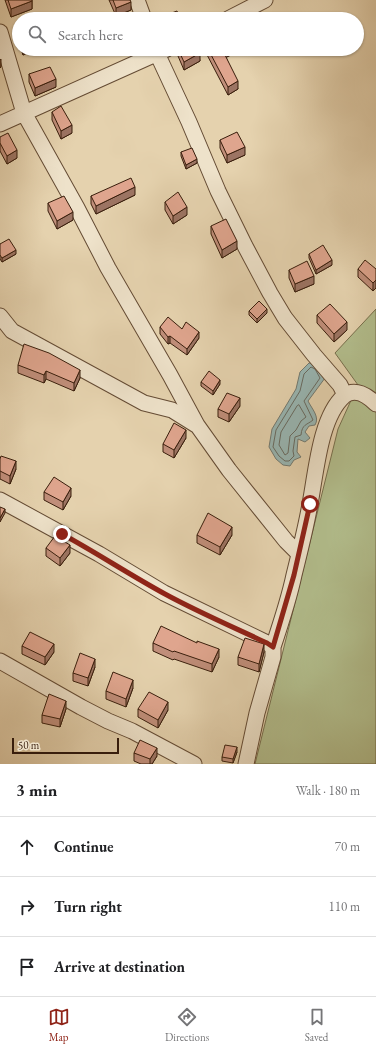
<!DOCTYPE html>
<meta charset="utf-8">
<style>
body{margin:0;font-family:"EB Garamond",serif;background:#f6f6f6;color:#202124}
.scale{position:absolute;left:12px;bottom:10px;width:107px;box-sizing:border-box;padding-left:4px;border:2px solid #391e0c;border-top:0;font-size:11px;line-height:14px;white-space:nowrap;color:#391e0c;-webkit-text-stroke:3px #eee2ca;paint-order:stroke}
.stop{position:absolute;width:12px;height:12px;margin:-9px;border:3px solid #8f2418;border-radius:50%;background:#fff}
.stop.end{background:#8f2418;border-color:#fff;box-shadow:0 1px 4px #0008}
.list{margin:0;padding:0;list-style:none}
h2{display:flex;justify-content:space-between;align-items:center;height:52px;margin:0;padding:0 16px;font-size:17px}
h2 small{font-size:13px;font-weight:400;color:#757577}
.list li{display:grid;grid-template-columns:26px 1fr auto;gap:12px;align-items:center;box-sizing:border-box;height:60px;padding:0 16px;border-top:1px solid #e0e0e0}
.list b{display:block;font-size:15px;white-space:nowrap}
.list em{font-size:13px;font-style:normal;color:#757577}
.icon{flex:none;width:22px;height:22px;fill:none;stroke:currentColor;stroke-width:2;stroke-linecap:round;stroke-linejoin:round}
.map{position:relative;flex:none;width:376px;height:764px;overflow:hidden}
.search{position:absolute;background:#fff;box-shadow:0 1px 3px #0004;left:12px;right:12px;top:12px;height:44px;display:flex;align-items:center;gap:10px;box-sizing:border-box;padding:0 14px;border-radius:22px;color:#757577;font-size:15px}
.sheet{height:232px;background:#fff}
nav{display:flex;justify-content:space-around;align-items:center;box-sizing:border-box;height:56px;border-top:1px solid #e0e0e0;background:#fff;font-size:11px;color:#757577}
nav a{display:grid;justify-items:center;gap:2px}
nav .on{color:#8f2418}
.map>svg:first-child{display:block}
</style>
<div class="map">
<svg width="376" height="764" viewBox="0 0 376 764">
<rect width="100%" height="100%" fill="#e5d2ae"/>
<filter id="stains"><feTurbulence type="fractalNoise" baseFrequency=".005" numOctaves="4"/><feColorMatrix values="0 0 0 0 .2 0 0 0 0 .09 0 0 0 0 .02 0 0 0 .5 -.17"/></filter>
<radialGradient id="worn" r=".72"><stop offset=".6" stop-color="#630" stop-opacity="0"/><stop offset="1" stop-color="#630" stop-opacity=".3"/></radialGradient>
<path fill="#b2bd8c" stroke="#766e4c" d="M376,309V764H255L338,429L358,385L335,353Z"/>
<path fill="#98b6b3" stroke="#727970" d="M309,363H315L325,378L308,401C312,409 320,417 315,425L309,426L305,432L310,438L305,442L298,439L297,452L301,457L294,460L290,466L283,465L276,459L269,447L272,429L296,389L300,372Z"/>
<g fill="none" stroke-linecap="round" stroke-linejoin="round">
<path stroke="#686a60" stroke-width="1" d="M315,369L311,367L304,374L300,391L276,430L273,447L279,456L285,461H289L294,456L293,451L295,437L301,435C302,424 307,425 313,420L304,401L320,378L315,369
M299,405L306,417L301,421L296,430L290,436L288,453L285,455L279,445L281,432L297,406Z"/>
<g stroke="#644b34" stroke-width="17">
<path id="minor" d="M137,0L144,19
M228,19L265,0
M0,32L24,113L77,208L108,268L170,375L197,425L229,470L286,541L299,554
M155,49L189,122L218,191L245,246L270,293L285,318L314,355L340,385L345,395
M0,124L167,49
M0,316L12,331L144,403L172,410L196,425
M0,500L99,554L164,593L267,643L273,647
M0,661L81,707L108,721L132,731L194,764
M246,764L257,713L273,657V647C281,623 289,599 294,575C300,551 306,527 310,504C316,473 320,417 344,396C355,387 368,396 376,404"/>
</g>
<use href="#minor" stroke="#eee2ca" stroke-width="15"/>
</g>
<path fill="#c08e7a" stroke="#391e0c" d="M5,0H32V9L11,17Z
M109,0H130L131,10L116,16Z
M19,31V44L17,40V32Z
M21,49H35L23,55Z
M178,49H198L200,61L184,70L178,56Z
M205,49H243L226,57L238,89L228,95L205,51Z
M29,74L56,87L35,96L29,82Z
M52,112L72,133L61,139L52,120Z
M0,137L17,158L7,164L0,151Z
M220,140L245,155L227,163L220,148Z
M181,152L197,163L186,169L181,156Z
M135,195L96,214L91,204V196Z
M165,202L187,215L173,224L165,210Z
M48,203L73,220L57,229L48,211Z
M211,226L237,249L222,258L211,234Z
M0,244L16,254L2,262L0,259Z
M309,254L332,265L316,274L309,258Z
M358,269H376L373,291L358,277Z
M289,270L314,284L295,292L289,278Z
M249,311L267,313L257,323L249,315Z
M317,315L347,330L334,342L317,323Z
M160,327L182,329L199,338L187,355L170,343L168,344L160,334Z
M18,365L80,378L74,391L46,379L44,383L18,373Z
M201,382L220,384L213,395L201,386Z
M240,406L229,422L218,417V409Z
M186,438L174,458L163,452V444Z
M0,459L16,469L10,484L0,479Z
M44,492L71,496L63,510L44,500Z
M197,535H232L220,555L197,543Z
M46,548L70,553L60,566L46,556Z
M153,643L219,657L212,672L174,659L173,660L153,651Z
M22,646L54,652L45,665L22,654Z
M264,652L259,672L238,665V657Z
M95,667L88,686L73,681V673Z
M133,688L126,707L106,699V691Z
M66,709L60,727L42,723V715Z
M138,709L168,710L158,728L138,717Z
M237,752L233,763L222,761V757Z
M134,753L157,756L152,764H141L134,761Z"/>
<path fill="#9c7463" stroke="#391e0c" d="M32,1V9L11,17V9Z
M131,2V10L116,16V8Z
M23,49H35L23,55Z
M226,49H243L223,59V51Z
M200,53V61L184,70V62Z
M1,59V67L0,68V60Z
M56,79V87L35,96V88Z
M238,81V89L228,95V87Z
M72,125V133L61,139V131Z
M245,147V155L227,163V155Z
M17,150V158L7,164V156Z
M197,159V163L186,169V165Z
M135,187V195L96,214V206Z
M187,207V215L173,224V216Z
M73,212V220L57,229V221Z
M237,241V249L222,258V250Z
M16,250V254L2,262V258Z
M332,260V265L316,274V270Z
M314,276V284L295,292V284Z
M376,280V288L373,291V283Z
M267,309V313L257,323V319Z
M347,322V330L334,342V334Z
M199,332V338L187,355V349Z
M170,336V343L168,344V337Z
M80,370V378L74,391V383Z
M46,371V379L44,383V375Z
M220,380V384L213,395V391Z
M240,398V406L229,422V414Z
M186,430V438L174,458V450Z
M16,461V469L10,484V476Z
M71,488V496L63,510V502Z
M5,509V513L0,522V518Z
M232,527V535L220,555V547Z
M70,545V553L60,566V558Z
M54,644V652L45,665V657Z
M264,644V652L259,672V664Z
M219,649V657L212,672V664Z
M95,659V667L88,686V678Z
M133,680V688L126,707V699Z
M66,701V709L60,727V719Z
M168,702V710L158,728V720Z
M237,747V752L233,763V759Z
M157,748V756L152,764H150V759Z"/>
<path fill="#dfa58e" stroke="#391e0c" d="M8,0H32V1L11,9Z
M113,0H130L131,2L116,8Z
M177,11L180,19H162L161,17Z
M178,49H198L200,53L184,62Z
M208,49H226L223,51L238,81L228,87Z
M50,67L56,79L35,88L29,74Z
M61,106L72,125L61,131L52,112Z
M237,132L245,147L227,155L220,140Z
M8,133L17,150L7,156L0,143V137Z
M192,148L197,159L186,165L181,152Z
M131,178L135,187L96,206L91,196Z
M178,192L187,207L173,216L165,202Z
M64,196L73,212L57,221L48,203Z
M226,219L237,241L222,250L211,226Z
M9,239L16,250L2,258L0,255V244Z
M323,245L332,260L316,270L309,254Z
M365,260L376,269V280L373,283L358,269Z
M307,261L314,276L295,284L289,270Z
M259,301L267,309L257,319L249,311Z
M330,304L347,322L334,334L317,315Z
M168,317L182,329L186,322L199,332L187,349L170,336L168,337L160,327Z
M24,344L49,353L80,370L74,383L46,371L44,375L18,365Z
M209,371L220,380L213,391L201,382Z
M227,393L240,398L229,414L218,409Z
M174,423L186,430L174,450L163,444Z
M1,456L16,461L10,476L0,471V459Z
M54,477L71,488L63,502L44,492Z
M0,507L5,509L0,518Z
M208,513L232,527L220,547L197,535Z
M55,536L70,545L60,558L46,548Z
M161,626L197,643V641L219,649L212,664L174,651L173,652L153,643Z
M30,632L54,644L45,657L22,646Z
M245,638L264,644L259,664L238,657Z
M80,653L95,659L88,678L73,673Z
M113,672L133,680L126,699L106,691Z
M149,692L168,702L158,720L138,709Z
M49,694L66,701L60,719L42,715Z
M140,740L157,748L150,759L134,753Z
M225,745L237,747L233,759L222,757Z"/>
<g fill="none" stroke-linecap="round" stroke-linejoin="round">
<path stroke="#8f2418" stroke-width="5" d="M62,534C97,553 130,575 165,594C198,612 233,627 267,643L273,647L294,575L310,504"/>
</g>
<rect width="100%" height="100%" filter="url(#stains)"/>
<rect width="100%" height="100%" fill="url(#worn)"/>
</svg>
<div class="scale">50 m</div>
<div class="stop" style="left:310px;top:504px"></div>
<div class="stop end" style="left:62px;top:534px"></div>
<div class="search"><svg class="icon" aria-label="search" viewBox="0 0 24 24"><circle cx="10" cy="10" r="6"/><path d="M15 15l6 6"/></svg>Search here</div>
</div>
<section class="sheet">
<h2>3 min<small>Walk · 180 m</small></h2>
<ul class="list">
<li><svg class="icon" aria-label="ahead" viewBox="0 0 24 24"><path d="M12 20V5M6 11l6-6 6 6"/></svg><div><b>Continue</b></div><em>70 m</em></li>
<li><svg class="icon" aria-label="right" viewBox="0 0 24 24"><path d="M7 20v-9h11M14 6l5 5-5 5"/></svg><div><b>Turn right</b></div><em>110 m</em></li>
<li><svg class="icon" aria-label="arrive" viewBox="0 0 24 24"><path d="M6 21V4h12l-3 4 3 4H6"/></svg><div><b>Arrive at destination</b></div></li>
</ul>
</section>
<nav>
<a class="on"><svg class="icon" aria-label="map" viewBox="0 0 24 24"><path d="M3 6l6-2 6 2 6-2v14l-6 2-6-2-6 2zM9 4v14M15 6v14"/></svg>Map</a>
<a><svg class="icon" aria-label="directions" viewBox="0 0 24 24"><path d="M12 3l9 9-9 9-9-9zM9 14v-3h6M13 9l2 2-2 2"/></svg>Directions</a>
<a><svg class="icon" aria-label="saved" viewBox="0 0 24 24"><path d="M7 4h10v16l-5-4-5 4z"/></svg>Saved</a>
</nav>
